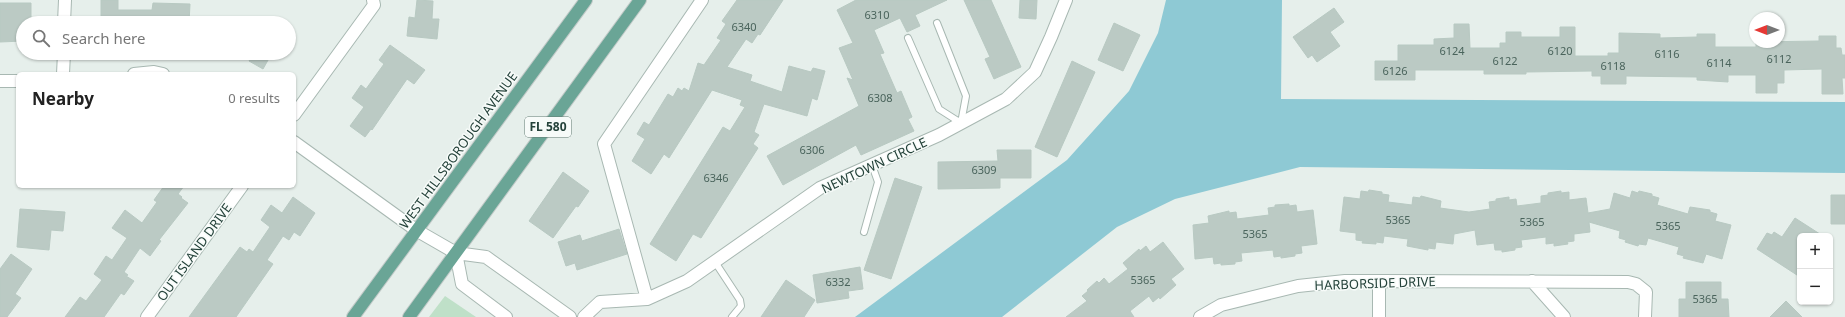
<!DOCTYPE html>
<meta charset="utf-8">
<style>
body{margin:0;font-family:"Noto Sans",sans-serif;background:#f2f2f2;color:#222}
.controls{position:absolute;right:12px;bottom:12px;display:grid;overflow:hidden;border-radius:6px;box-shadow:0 1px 3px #0004}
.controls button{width:36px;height:36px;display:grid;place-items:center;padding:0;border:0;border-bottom:1px solid #e0e0e0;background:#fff;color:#222;font:20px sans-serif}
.compass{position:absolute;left:1749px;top:12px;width:36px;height:36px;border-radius:50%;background:#fff;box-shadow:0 1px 3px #0004;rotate:270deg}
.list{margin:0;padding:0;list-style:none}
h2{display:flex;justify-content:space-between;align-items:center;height:52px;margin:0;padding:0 16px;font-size:17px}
h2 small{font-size:13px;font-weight:400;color:#767676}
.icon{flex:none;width:22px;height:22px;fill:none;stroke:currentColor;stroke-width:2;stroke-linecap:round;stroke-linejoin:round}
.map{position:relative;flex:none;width:1845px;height:317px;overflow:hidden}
.search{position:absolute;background:#fff;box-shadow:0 1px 3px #0004;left:16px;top:16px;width:280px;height:44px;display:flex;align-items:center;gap:10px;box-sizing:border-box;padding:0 14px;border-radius:22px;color:#767676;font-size:15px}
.panel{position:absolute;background:#fff;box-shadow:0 1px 3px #0004;left:16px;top:72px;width:280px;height:116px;border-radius:6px}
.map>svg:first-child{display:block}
</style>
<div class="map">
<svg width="1845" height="317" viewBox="0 0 1845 317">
<rect width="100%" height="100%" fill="#e6efeb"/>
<path fill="#bfe0c8" d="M445,296L476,317H429Z"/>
<path fill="#8ec9d4" d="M1166,0H1282L1281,99L1845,102V173L1300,167L1175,199L1117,227L1002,317H855L1067,160L1129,91L1158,33Z"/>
<path fill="#bbcac4" stroke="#b8c9c2" d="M101,0H118V10H152L153,3L190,4L189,23H101Z
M417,0L433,1L432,19H439L437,39L407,36L409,17L415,18Z
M737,0H783L760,35L758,34L752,43L746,39L727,67L752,75L750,81L782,92L789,66L811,72L813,68L825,71L817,100L812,98L807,116L764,104L754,132L759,135L753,144L758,148L701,238L693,234L676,261L650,244L723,127L730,131L745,107L740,105L742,100L712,90L669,158L664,154L651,174L632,161L645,139L637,134L644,122L649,125L668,94L673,97L678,88L682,91L684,88L689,91L698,63L704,65L721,40L717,38L726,24L722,21Z
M856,0H947L915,15L920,26L907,32L900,18L874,30L884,53L880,54L897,93L901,91L912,117L908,119L914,131L861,155L856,145L783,185L767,156L859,106L847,78L853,80L839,48L853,43L837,10Z
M964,0H991L1021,67L994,79L985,59L990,57Z
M1020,0H1037L1036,19L1019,18Z
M0,3H31V22L23,23V41L0,42Z
M1334,8L1344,22L1330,32L1340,46L1317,62L1312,55L1308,58L1293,37Z
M1114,23L1140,35L1123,71L1098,60Z
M1454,24H1469L1470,48H1500V43H1506V32H1521V37H1560V27H1575V56H1608V53H1619V33L1660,34V38L1697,37V34H1715V47H1756V42L1819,41V36H1836V48H1841L1842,55H1845V78H1842L1843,94H1822V69L1784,70V83H1777V93H1756V75H1728V82L1697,80V77L1626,76V84H1601V76H1592V71L1526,72V74H1484V70H1415V80H1375V61H1398V45H1434V39L1454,38Z
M390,45L425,70L414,84L407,79L372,130L371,129L365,137L350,126L364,107L352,98L361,85L366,89L384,64L379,60Z
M254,53H272L263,69L249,61Z
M1072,61L1095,72L1057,157L1035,147Z
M997,150H1031V178H1000V188L938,189V162L998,161Z
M563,172L589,191L578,207L576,206L553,238L529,221Z
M895,178L922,187L891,279L864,270Z
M164,186H184L178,194L182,197L181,198L188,203L159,240L161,241L150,256L140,248L124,272L128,275L126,276L134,281L124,295L121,293L104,317H65L80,297L86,301L102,280L94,274L106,256L112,260L127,238L112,228L125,210L142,223L157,202L154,200Z
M1369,190L1382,192V194L1389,195L1388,202L1412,205L1413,197L1420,198L1421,196L1441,201L1440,208L1469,212L1490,209L1489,202L1496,201V199L1509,197V200L1516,199L1517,206L1541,203V196L1548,195V193L1561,191V193L1569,192V200L1586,198L1588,213L1610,209L1614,193L1630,198L1632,191L1638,193L1639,191L1652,194V196L1659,198L1657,205L1688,214L1690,207L1710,210V212L1717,214L1715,221L1731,225L1722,259L1706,254L1703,263L1683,258L1684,256L1677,254L1679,247L1648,238L1646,245L1639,244L1638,246L1625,242L1626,240L1619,238L1620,231L1589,222L1590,232L1574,234V241L1567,242L1568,244L1554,246V243L1546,244V237L1521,240L1522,247L1515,248V250L1502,252V250H1495L1494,243L1477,245L1475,230L1454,234L1453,244L1436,242L1435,249L1428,248V250L1407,246L1408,239L1384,236L1383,243L1376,242V244L1362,243L1363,241L1356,240V233L1340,231L1344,197L1360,199L1361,191L1368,192Z
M1831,195H1845V224H1831Z
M293,197L315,213L300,236L294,232L289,240L283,236L267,260L273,264L236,317H189L240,247L247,252L249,249L253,252L270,227L261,220L271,205L282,213Z
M1289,204V206L1296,205L1297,212L1313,210L1317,244L1301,246L1302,253L1295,254V256L1281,258V256L1274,257L1273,250L1241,253L1242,261L1235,262V264L1221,265V263L1214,264L1213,257L1195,259L1193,225L1209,223L1208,216L1229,211V213L1236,212L1237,219L1269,215L1268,208L1275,207V205Z
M20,209L65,212L63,231L51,230L49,250L17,247Z
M1795,218L1823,236H1800V277L1757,249L1767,233L1772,235L1774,232L1782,237Z
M619,229L627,254L577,270L575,263L566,266L558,242L580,235L582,241Z
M1163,242L1184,269L1171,279L1176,285L1160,299L1159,297L1153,302L1149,296L1130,311L1134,317H1066L1087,301L1082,296L1088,291L1087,290L1097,281L1099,283L1104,278L1109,284L1128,269L1123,263L1139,249L1140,251L1146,246L1150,252Z
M11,254L32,269L15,294L21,298L7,317H0V269Z
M860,267L863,289L848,291L849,298L817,303L813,275Z
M786,280L815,300L804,317H761Z
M1686,282H1721V299H1728L1729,317H1679V299H1686Z
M1786,301L1802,317H1770Z"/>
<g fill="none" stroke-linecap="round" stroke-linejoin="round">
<g stroke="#a8b8b2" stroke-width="8">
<path id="service" d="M908,38L939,109L961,123L966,96L937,23
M864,232L878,182L872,165
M715,262L740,300L741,306L732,317"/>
</g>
<g stroke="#a8b8b2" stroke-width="14">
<path id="minor" d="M64,23L65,0
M63,74L64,53
M294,115L374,5L373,0
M1532,281L1564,317
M647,299L687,281L820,188L939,135L1006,99L1035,72L1051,37L1066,0
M147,317L242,186
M584,317L600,302L647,299L604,144L702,0
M1200,317L1221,305L1298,286L1345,281H1379L1628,282L1636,284L1646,292L1645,317
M1379,317V281"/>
</g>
<g stroke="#a8b8b2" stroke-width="14">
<path id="tertiary" d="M134,74L154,72L163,74
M0,81H18
M294,142L416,230L456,253L486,257L570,317
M456,253L462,284L506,317"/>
</g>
<g stroke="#c2cac8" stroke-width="14">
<path id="primary" d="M353,317L586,0
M409,317L640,0"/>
</g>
<use href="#service" stroke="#fff" stroke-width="6"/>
<use href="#minor" stroke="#fff" stroke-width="12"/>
<use href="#tertiary" stroke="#fff" stroke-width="12"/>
<use href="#primary" stroke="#6aa596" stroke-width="12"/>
</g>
<g text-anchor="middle" stroke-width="3" stroke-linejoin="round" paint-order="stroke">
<g font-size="11" fill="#4a645c">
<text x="877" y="19">6310</text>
<text x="744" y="31">6340</text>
<text x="1452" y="55">6124</text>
<text x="1560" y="55">6120</text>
<text x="1667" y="58">6116</text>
<text x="1779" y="63">6112</text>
<text x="1505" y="65">6122</text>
<text x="1719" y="67">6114</text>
<text x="1613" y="70">6118</text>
<text x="1395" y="75">6126</text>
<text x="880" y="102">6308</text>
<text x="812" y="154">6306</text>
<text x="984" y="174">6309</text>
<text x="716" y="182">6346</text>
<text x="1398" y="224">5365</text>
<text x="1532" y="226">5365</text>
<text x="1668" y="230">5365</text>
<text x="1255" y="238">5365</text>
<text x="1143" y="284">5365</text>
<text x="838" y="286">6332</text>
<text x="1705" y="303">5365</text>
</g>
<rect fill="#f7fbf9" stroke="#637a73" stroke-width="1" x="525" y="117" width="46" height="20" rx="3"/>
<g font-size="12" font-weight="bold" fill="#24423a">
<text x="548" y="131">FL 580</text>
</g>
<g font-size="13" fill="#24423a" stroke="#f7fbf9">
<text transform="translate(458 150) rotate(-54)" y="5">WEST HILLSBOROUGH AVENUE</text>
<text transform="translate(874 165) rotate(-25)" y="5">NEWTOWN CIRCLE</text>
<text transform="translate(194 252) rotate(-54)" y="5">OUT ISLAND DRIVE</text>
<text transform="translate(1375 283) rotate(-2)" y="5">HARBORSIDE DRIVE</text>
</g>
</g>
</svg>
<div class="controls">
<button>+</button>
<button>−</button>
</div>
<svg class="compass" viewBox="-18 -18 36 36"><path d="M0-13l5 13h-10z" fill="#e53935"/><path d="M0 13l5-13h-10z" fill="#767676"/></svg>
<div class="search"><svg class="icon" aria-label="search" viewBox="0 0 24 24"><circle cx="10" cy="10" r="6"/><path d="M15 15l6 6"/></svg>Search here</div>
<section class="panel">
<h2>Nearby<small>0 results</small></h2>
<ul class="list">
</ul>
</section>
</div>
